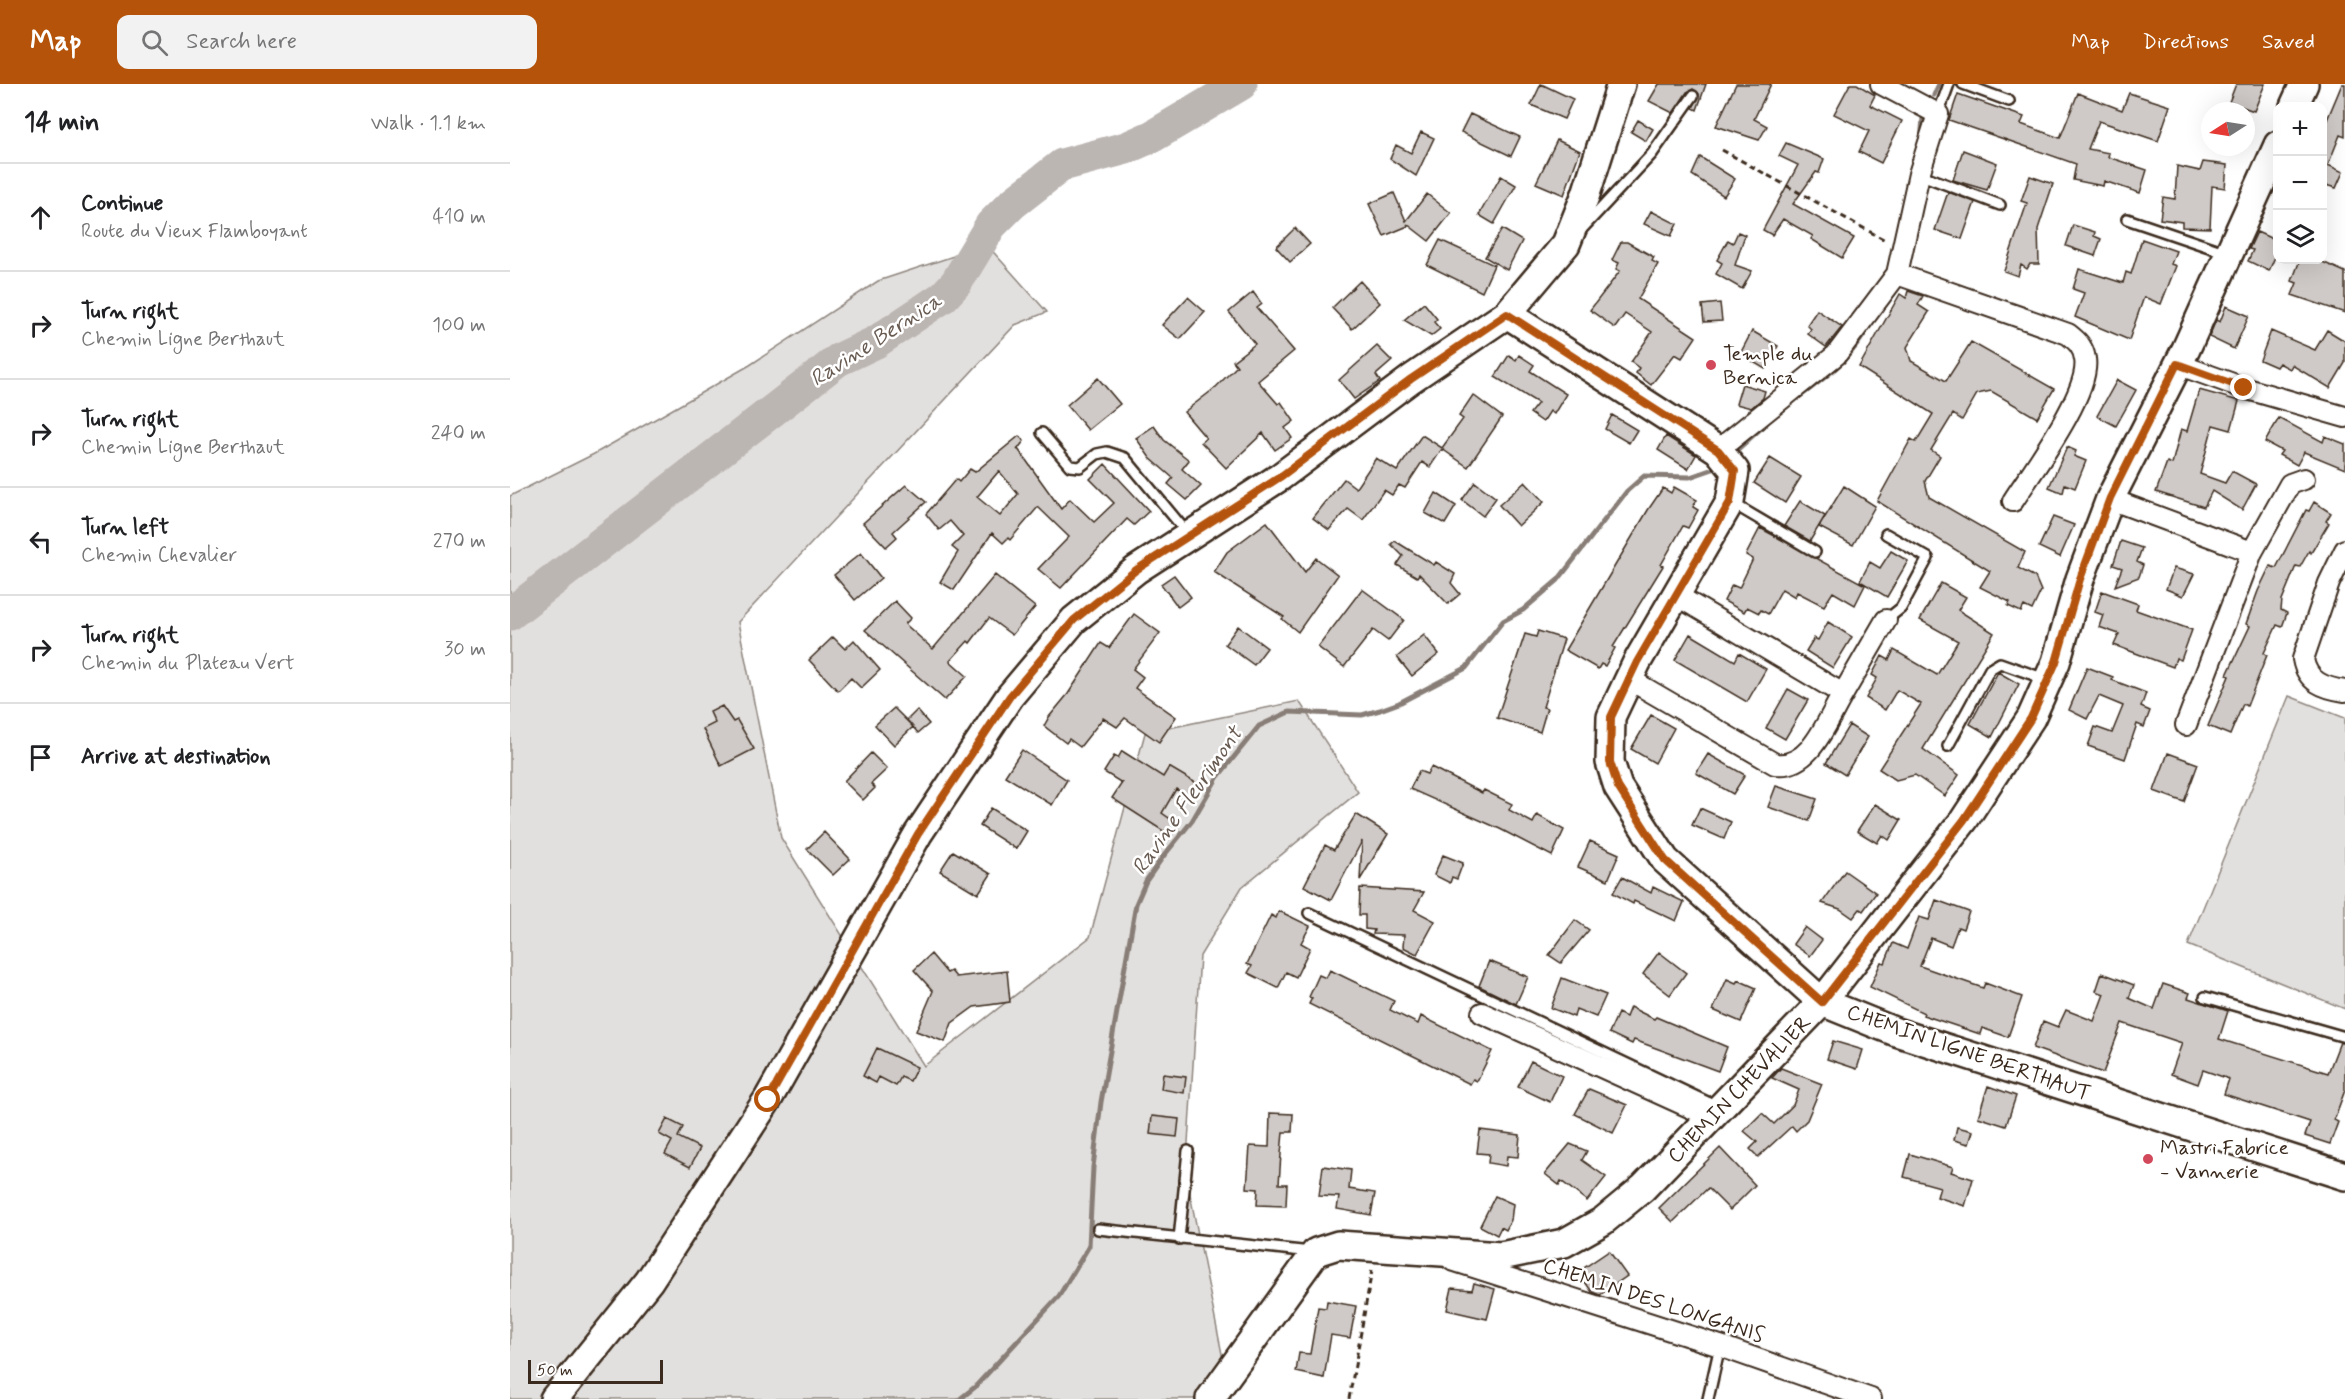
<!DOCTYPE html>
<meta charset="utf-8">
<style>
body{margin:0;font-family:Mynerve,sans-serif;background:#f2f2f2;color:#202124}
.controls{position:absolute;right:18px;top:18px;display:grid;overflow:hidden;border-radius:12px;box-shadow:0 6px 24px #0002}
.controls button{width:54px;height:54px;display:grid;place-items:center;padding:0;border:0;border-bottom:2px solid #e0e0e0;background:#fff;color:#202124;font:30px sans-serif}
.compass{position:absolute;left:1691px;top:18px;width:54px;height:54px;border-radius:50%;background:#fff;box-shadow:0 6px 24px #0002;rotate:258deg}
.scale{position:absolute;left:18px;bottom:15px;width:135px;box-sizing:border-box;padding-left:6px;border:3px solid #3b2a1e;border-top:0;font-size:16px;line-height:21px;white-space:nowrap;color:#3b2a1e;-webkit-text-stroke:4px #fff;paint-order:stroke}
.stop{position:absolute;width:18px;height:18px;margin:-14px;border:4px solid #b45309;border-radius:50%;background:#fff}
.stop.end{background:#b45309;border-color:#fff;box-shadow:0 2px 6px #0008}
.list{margin:0;padding:0;list-style:none}
h2{display:flex;justify-content:space-between;align-items:center;height:78px;margin:0;padding:0 24px;font-size:26px}
h2 small{font-size:20px;font-weight:400;color:#757577}
.list li{display:grid;grid-template-columns:39px 1fr auto;gap:18px;align-items:center;box-sizing:border-box;height:108px;padding:0 24px;border-top:2px solid #e0e0e0}
.list b{display:block;font-size:22px;white-space:nowrap}
.list p{margin:0;font-size:20px;white-space:nowrap;color:#757577}
.list em{font-size:20px;font-style:normal;color:#757577}
.icon{flex:none;width:33px;height:33px;fill:none;stroke:currentColor;stroke-width:2;stroke-linecap:round;stroke-linejoin:round}
.map{position:relative;flex:none;width:1835px;height:1315px;overflow:hidden}
header{display:flex;align-items:center;gap:36px;box-sizing:border-box;height:84px;padding:0 30px;background:#b45309;color:#fff}
header strong{font-size:28px}
nav{display:flex;gap:33px;margin-inline-start:auto;font-size:21px}
.search{width:420px;height:54px;background:#f2f2f2;display:flex;align-items:center;gap:15px;box-sizing:border-box;padding:0 21px;border-radius:12px;color:#757577;font-size:22px}
main{display:flex}
aside{flex:1;background:#fff}
.map>svg:first-child{display:block}
</style>
<header>
<strong>Map</strong>
<div class="search"><svg class="icon" aria-label="search" viewBox="0 0 24 24"><circle cx="10" cy="10" r="6"/><path d="M15 15l6 6"/></svg>Search here</div>
<nav><a>Map</a><a>Directions</a><a>Saved</a></nav>
</header>
<main>
<aside>
<h2>14 min<small>Walk · 1.1 km</small></h2>
<ul class="list">
<li><svg class="icon" aria-label="ahead" viewBox="0 0 24 24"><path d="M12 20V5M6 11l6-6 6 6"/></svg><div><b>Continue</b><p>Route du Vieux Flamboyant</p></div><em>410 m</em></li>
<li><svg class="icon" aria-label="right" viewBox="0 0 24 24"><path d="M7 20v-9h11M14 6l5 5-5 5"/></svg><div><b>Turn right</b><p>Chemin Ligne Berthaut</p></div><em>100 m</em></li>
<li><svg class="icon" aria-label="right" viewBox="0 0 24 24"><path d="M7 20v-9h11M14 6l5 5-5 5"/></svg><div><b>Turn right</b><p>Chemin Ligne Berthaut</p></div><em>240 m</em></li>
<li><svg class="icon" aria-label="left" viewBox="0 0 24 24"><path d="M17 20v-9H6M10 6l-5 5 5 5"/></svg><div><b>Turn left</b><p>Chemin Chevalier</p></div><em>270 m</em></li>
<li><svg class="icon" aria-label="right" viewBox="0 0 24 24"><path d="M7 20v-9h11M14 6l5 5-5 5"/></svg><div><b>Turn right</b><p>Chemin du Plateau Vert</p></div><em>30 m</em></li>
<li><svg class="icon" aria-label="arrive" viewBox="0 0 24 24"><path d="M6 21V4h12l-3 4 3 4H6"/></svg><div><b>Arrive at destination</b></div></li>
</ul>
</aside>
<div class="map">
<svg width="1835" height="1315" viewBox="0 0 1835 1315">
<rect width="100%" height="100%" fill="#fff"/>
<filter id="ink" filterUnits="userSpaceOnUse"><feTurbulence type="fractalNoise" baseFrequency=".0167" numOctaves="2"/><feDisplacementMap in="SourceGraphic" scale="12" xChannelSelector="R" yChannelSelector="G"/><feConvolveMatrix kernelMatrix="1 2 1 2 8 2 1 2 1" color-interpolation-filters="sRGB"/></filter>
<g filter="url(#ink)">
<path fill="#e2e0de" stroke="#8e857e" stroke-width="1.5" d="M477,161L537,228L505,241L228,538L271,754L414,982L580,853L635,649L789,617L848,708L732,803L690,872L676,1090L721,1315H0V412L84,370L240,281L368,197Z
M1779,612L1835,634V925L1678,861Z"/>
<g fill="none" stroke-linecap="round" stroke-linejoin="round">
<path stroke="#887e77" stroke-width="5" d="M1424,11L1429,0
M1411,57L1413,34
M1293,310C1324,287 1344,271 1362,237
M1227,366L1256,340
M450,1315L465,1303L549,1212L579,1162L583,1083L591,1018L626,820L636,797L652,774L682,737L707,694L749,642L779,628L852,631L870,626L889,619L956,584L993,537L1013,526L1048,496L1117,407L1134,392L1180,393L1206,384"/>
<path stroke="#bcb6b3" stroke-width="33" d="M0,530L328,276L366,258L433,213L446,199L481,141L502,120L552,81L616,64L643,52L731,0"/>
</g>
<path fill="#cfcac7" stroke="#3b2a1e" stroke-width="1.5" fill-rule="evenodd" d="M1031,0L1063,15L1054,35L1021,21Z
M1149,0H1196L1187,26L1183,24L1189,10L1183,5L1177,8L1163,29L1139,17Z
M1226,0H1261L1244,35L1257,42L1249,56L1206,42Z
M1340,0H1347L1365,11L1360,21L1392,37L1371,79L1349,68L1359,47L1324,30Z
M1726,0H1755L1744,27L1719,18Z
M1832,0H1835V53L1830,51L1818,81L1833,88L1826,104L1812,100V48Z
M1568,9L1612,26L1619,9L1660,22L1648,57L1589,37L1578,65L1599,69L1598,73L1637,86L1630,109L1594,97L1593,102L1563,96L1566,80L1439,36L1448,10L1514,33L1511,40L1550,54Z
M960,30L1010,53L1001,72L951,48Z
M1128,36L1143,45L1136,57L1121,48Z
M911,48L924,54L906,92L880,75L886,61L901,69Z
M1047,56L1070,67L1054,111L1026,99Z
M1276,59L1314,75L1309,89L1306,88L1283,120L1344,154L1332,174L1301,155L1303,152L1273,135L1262,151L1253,146L1288,81L1269,72Z
M1453,66L1487,79L1477,106L1443,96Z
M1190,73L1225,95L1214,112L1182,91Z
M1693,78L1717,81L1715,104L1702,102L1700,144L1672,143V138L1650,135L1653,113L1665,115L1667,82L1690,87Z
M991,92L1006,101L984,140L969,131Z
M1520,92L1543,100L1528,145L1529,180H1520L1517,185L1511,181L1508,192L1494,187L1517,119L1511,117Z
M1438,108L1465,118L1452,155L1425,146Z
M884,109L896,137L917,110L941,129L919,157L897,140L898,142L874,152L859,120Z
M1141,127L1167,140L1161,152L1134,140Z
M1563,141L1585,148L1584,152L1591,155L1585,172L1556,162Z
M785,144L800,160L780,178L766,163Z
M992,145L1012,157L997,186L975,173Z
M1228,148L1235,151L1225,181L1242,187L1232,205L1206,190L1212,179L1207,176L1218,156L1223,159Z
M1747,148L1767,157V168L1759,187L1738,177L1743,166L1739,165Z
M1632,155L1666,167L1661,180L1666,182L1651,220L1634,213L1619,256L1565,233L1574,209L1563,205L1569,185L1613,199L1616,188L1621,190Z
M930,156L984,181L972,208L917,181Z
M1111,158H1117L1144,173L1142,177L1148,180L1128,215L1186,253L1172,274L1165,270L1141,301L1126,289L1129,284L1121,278L1142,248L1115,230L1105,244L1080,226L1110,187L1106,185L1109,179L1102,176Z
M1790,176H1808L1835,188V229L1782,211L1787,199L1782,197Z
M850,197L870,219L842,245L822,224Z
M1398,207L1413,212L1408,221L1419,228L1397,263L1401,277L1436,297L1461,258L1544,305L1527,334L1481,307L1467,310L1452,336L1443,330L1421,366L1430,372L1415,397L1419,413L1515,468L1508,484L1525,493L1531,507L1522,526L1514,522L1511,528L1498,522L1500,518L1470,503L1480,487L1367,417L1401,355L1406,358L1423,330L1349,283L1390,210L1396,214Z
M743,208L752,220L747,224L784,267L748,297L768,320L771,318L784,337L775,344L782,354L765,366L753,349L716,384L691,358L696,354L674,328L705,304L727,282L723,277L745,260L719,228Z
M678,213L695,228L670,255L652,241Z
M914,219L927,235L924,238L930,245L921,252L894,236Z
M1210,219L1212,237L1194,238L1192,221Z
M1716,222L1739,232L1724,265L1699,253L1706,236L1710,238Z
M1307,226L1332,243L1316,263L1298,250L1301,245L1297,241Z
M1817,246L1835,257V279L1820,304L1782,281L1780,285L1769,279L1766,283L1750,276L1761,247L1805,266Z
M1242,247L1268,262L1255,285L1230,270Z
M867,262L882,277L866,291L870,297L844,315L829,296Z
M999,271L1006,276L1009,271L1024,281L1020,287L1056,310L1044,330L1040,327L1033,338L1020,329L1028,319L985,293Z
M588,294L610,320L578,346L557,321Z
M1607,296L1626,306L1606,342L1587,332Z
M1232,300L1255,307L1253,314L1241,324L1226,320Z
M1689,306L1729,317L1721,346L1703,341L1690,390L1715,399L1722,387L1746,400L1732,426L1702,407L1694,423L1646,408L1657,378L1662,380L1671,345L1677,347Z
M963,311L992,333L958,383L932,365L920,383L912,378L895,404L889,401L882,411L874,406L853,436L838,425L819,446L803,434L834,395L846,404L866,374L887,387L912,351L932,364L953,335L949,332Z
M1102,331L1127,346L1119,359L1095,345Z
M1769,334L1813,358L1815,352L1835,360V385L1794,368L1787,381L1769,371L1772,367L1755,358Z
M644,342L654,356L679,376L672,385L691,402L677,416L658,400L663,394L640,374L626,354Z
M509,352L514,357L507,366L508,365L551,425L560,415L584,438L604,419L580,395L595,380L639,427L624,441L617,435L551,504L528,485L559,453L528,423L500,456L498,454L493,459L482,449L444,506L430,498L448,468L442,463L453,452L440,437L429,446L416,430L446,395L449,398L460,385L465,388ZM489,387L508,410L490,432L467,413Z
M1156,352L1186,371L1178,385L1148,366Z
M1557,363L1566,367L1564,372L1576,377L1565,404L1555,400L1553,409L1539,403Z
M1260,374L1291,393L1275,419L1244,399Z
M965,398L986,414L973,432L952,416Z
M1015,398L1034,418L1008,442L989,421Z
M396,401L416,418L383,448L387,453L376,463L353,439Z
M1334,402L1365,422L1343,461L1309,443Z
M1164,403L1187,416L1183,423L1188,426L1178,444L1173,442L1151,481L1153,482L1103,563L1105,564L1095,582L1091,580L1088,585L1055,566L1138,426L1153,404L1161,409Z
M926,409L946,422L935,440L915,429Z
M1290,417L1315,432L1300,457L1274,442Z
M1804,418L1821,429L1816,437L1819,439L1801,469L1799,467L1790,483L1786,482L1772,516L1771,526L1777,529L1772,543L1767,541L1754,569L1757,571L1737,622L1733,620L1720,651L1698,642L1719,592L1717,591L1740,542L1736,540L1748,507L1760,482L1766,484L1796,426L1799,427Z
M1543,433L1564,441L1550,473L1529,463Z
M757,438L795,488L806,474L828,491L788,548L772,535L774,533L704,488L717,468Z
M1250,444L1355,501L1345,521L1323,508L1314,522L1287,508L1285,513L1272,505L1258,530L1251,526L1249,529L1237,523L1234,528L1214,517L1222,501L1229,504L1243,475L1236,471Z
M885,457L924,481L926,478L945,490L941,499L950,510L938,520L909,490L907,493L887,481L893,472L881,460Z
M1611,457L1632,464L1627,478L1633,481L1629,493L1605,502L1612,484L1603,481Z
M1381,467L1398,477L1377,513L1350,497L1360,478L1370,484Z
M351,469L371,494L345,516L324,491Z
M1664,484L1684,490L1673,512L1656,505Z
M485,491L525,523L502,551L479,534L460,559L458,557L440,577L457,592L435,616L355,546L385,517L401,534L395,540L423,565Z
M664,491L681,513L668,523L651,500Z
M1431,499L1456,513L1448,526L1484,549L1413,665L1449,691L1435,712L1405,691L1386,696L1369,685L1411,620L1387,606L1375,626L1356,614L1367,594L1362,591L1372,572L1379,576L1384,566L1427,591L1448,557L1410,536Z
M852,505L894,536L878,557L863,546L834,583L808,563Z
M1592,507L1628,520L1626,526L1682,546L1671,576L1666,574L1663,583L1604,561L1609,550L1589,543L1593,531L1585,528Z
M624,530L650,549L623,585L633,593L625,604L666,633L649,658L615,634L607,643L593,634L570,663L559,655L556,659L534,642L539,633L558,610L591,559L599,564Z
M1318,538L1342,553L1323,584L1296,567L1304,554L1308,556Z
M728,542L757,564L744,581L715,560Z
M1028,547L1054,555L1033,623L1037,624L1030,648L987,634L1015,550L1026,553Z
M1180,550L1225,577L1229,569L1256,585L1237,618L1165,576Z
M914,551L929,570L902,592L887,573Z
M323,553L335,565L344,556L370,586L351,604L341,594L328,607L299,576Z
M1577,583L1603,593L1602,596L1636,609L1631,623L1640,627L1634,643L1627,640L1615,675L1578,662L1585,643L1602,649L1613,622L1589,612L1577,635L1559,626Z
M1488,588L1509,600L1482,653L1460,640Z
M1278,605L1298,616L1275,655L1256,644Z
M212,622L223,638L227,636L244,665L211,682L193,645L205,639L200,628Z
M384,624L403,643L384,661L365,641Z
M407,626L419,640L408,649L397,636Z
M1141,631L1164,644L1145,679L1121,665Z
M1339,641L1358,653L1335,691L1316,679Z
M512,666L557,696L542,721L495,692Z
M612,667L653,693L659,683L691,702L683,715L666,705L652,729L669,741L661,752L602,714L612,699L594,688L604,672L608,674Z
M361,669L377,685L361,700L365,704L353,716L334,697Z
M1658,669L1688,680L1674,718L1644,707Z
M1198,670L1235,691L1223,710L1186,689Z
M921,683L972,709L974,706L1002,720L999,726L1023,739L1027,731L1054,746L1042,772L990,745L900,705L909,687L917,690Z
M1266,702L1307,715L1299,737L1258,723Z
M1365,720L1391,736L1379,756L1372,751L1367,759L1347,747Z
M481,724L517,747L506,765L470,742Z
M1190,724L1221,738L1214,755L1182,741Z
M846,730L878,750L850,796L852,757L821,816L794,802L815,761L824,766Z
M314,748L340,775L323,791L297,765Z
M1080,757L1109,770L1098,796L1068,783Z
M443,767L481,790L468,810L430,787Z
M933,771L953,779L947,795L942,793L940,799L924,791Z
M1335,787L1366,809L1353,827L1350,825L1343,834L1330,825L1312,819Z
M1112,793L1141,809L1143,803L1174,818L1166,837L1124,817L1123,820L1103,809Z
M850,804L914,808L904,826L925,837L907,870L893,863L894,851L863,850L864,846L855,845V831H849Z
M1426,816L1459,828L1453,845L1448,843L1441,862L1421,854L1410,882L1473,904L1475,899L1512,913L1498,953L1472,944L1470,950L1413,931L1414,929L1360,903L1371,878L1375,879L1383,859L1397,865L1409,833L1419,836Z
M769,827L800,842L791,859L800,864L786,893L776,888L768,904L738,889L742,882L737,880L761,831L766,834Z
M1065,836L1079,846L1051,879L1039,871Z
M1295,843L1312,856L1300,872L1283,860Z
M1149,868L1176,889L1160,911L1133,890Z
M421,870L437,889L441,887L446,893L497,887L500,918L464,923L442,939L435,958L406,947L423,907L404,886Z
M979,877L1018,893L1006,920L969,902Z
M820,886L884,917L880,926L908,940L911,932L982,967L967,997L963,995L960,1000L799,920L802,914L799,913L809,891L816,894Z
M1592,889L1624,901L1619,914L1644,925L1653,900L1680,909L1678,914L1718,927L1709,955L1818,989L1830,958L1835,960V1006L1824,1036L1828,1038L1820,1060L1795,1052L1800,1038L1714,1010L1719,995L1693,986L1688,1000L1661,990L1672,959L1612,939L1593,989L1523,964L1533,937L1548,943L1556,926L1584,937L1594,910L1586,907Z
M1052,894L1096,911L1086,933L1066,925L1064,933L1041,924Z
M1217,895L1226,899L1228,896L1246,904L1231,938L1203,926Z
M1120,923L1144,935L1146,933L1217,963L1208,987L1124,956L1122,960L1099,949L1108,929L1116,933Z
M1323,957L1353,966L1347,985L1317,975Z
M367,964L407,983L400,997L391,993L386,1002L369,993L366,999L353,992Z
M1021,977L1052,992L1040,1018L1008,1003Z
M1271,984L1312,1000L1297,1036L1286,1047L1282,1042L1248,1073L1240,1065L1247,1058L1234,1047L1252,1029L1264,1040L1283,1021L1289,1006L1262,994Z
M653,990L676,993L674,1009L651,1005Z
M1478,1002L1506,1012L1496,1042L1468,1033Z
M1079,1005L1117,1021L1103,1049L1065,1030Z
M760,1029L783,1030L782,1048H773L771,1070L769,1100H777L776,1122L747,1121L748,1105L737,1104L740,1062L759,1063Z
M642,1032L669,1035L667,1053L640,1050Z
M157,1035L173,1043L168,1053L190,1064L180,1083L155,1070L162,1057L149,1050Z
M1447,1043L1463,1047L1459,1060L1444,1056Z
M970,1046L1010,1051L1008,1073L997,1072L996,1082L978,1079L979,1070L967,1069Z
M1060,1060L1077,1067L1072,1076L1096,1093L1077,1117L1051,1097L1049,1101L1035,1090Z
M1210,1064L1245,1101L1220,1126L1198,1104L1163,1138L1149,1124Z
M1400,1070L1443,1083L1441,1088L1463,1095L1455,1122L1427,1113L1430,1103L1394,1093Z
M813,1082L841,1086L839,1105L865,1109L861,1131L827,1125L829,1113L809,1112Z
M985,1112L1003,1120L1001,1136L996,1146L991,1143L987,1151L970,1142Z
M1099,1167L1117,1192L1090,1211L1082,1208L1068,1188Z
M964,1199L985,1205L977,1235L937,1226L942,1204L962,1206Z
M817,1217L846,1222L840,1254L821,1251L814,1294L786,1288L789,1269L800,1270L808,1223L816,1224Z"/>
<g fill="none" stroke-linecap="round" stroke-linejoin="round">
<g stroke="#3b2a1e" stroke-width="14">
<path id="lane" d="M1453,0L1499,17
M1428,30L1439,0
M1409,90L1490,121
M1617,135L1717,169
M1071,146L1142,70L1183,12
M532,349L560,382L570,383L587,370L597,368L615,374L678,450
M1222,419L1305,468
M1376,450L1418,474L1391,524L1376,536
M1438,662L1480,585L1490,579L1535,595
M799,829L1208,1023
M1695,913L1835,953
M588,1145L801,1168
M669,1155L678,1067
M1198,1315L1210,1262"/>
</g>
<g stroke="#3b2a1e" stroke-width="24">
<path id="street" d="M1387,190L1558,250C1567,257 1573,262 1575,275C1581,308 1522,387 1503,417
M1667,280L1734,304L1835,333
M1208,366L1326,271L1387,190L1409,90L1428,30L1371,0
M1600,415L1742,468L1676,641
M1835,466L1819,499L1793,575C1797,598 1814,604 1835,607
M1742,468L1780,400L1794,395
M1119,595L1265,680C1301,685 1317,636 1333,610L1166,511
M1333,610L1376,536
M972,929L1188,1027L1198,1037
M942,1176L1210,1262L1361,1315"/>
</g>
<g stroke="#3b2a1e" stroke-width="32">
<path id="secondary" d="M1784,22L1794,0
M997,230L1208,366L1225,387L1220,418L1127,578L1101,633L1100,678L1108,703L1155,776L1312,918L1386,948L1835,1092
M44,1315L139,1197L258,1015L408,750L500,612L564,536L626,486L770,393L901,295L997,230L1056,160L1076,110L1111,0
M700,1315L806,1168L828,1161L991,1172L1054,1159L1093,1137L1133,1104L1312,918L1454,736L1521,634L1546,578L1570,495L1600,415L1676,265L1768,61"/>
</g>
<path stroke="#3b2a1e" stroke-width="3" stroke-dasharray="6 4.5" stroke-linecap="butt" d="M1212,66L1375,156
M839,1315L862,1186"/>
<use href="#lane" stroke="#fff" stroke-width="9"/>
<use href="#street" stroke="#fff" stroke-width="20"/>
<use href="#secondary" stroke="#fff" stroke-width="27"/>
</g>
</g>
<g fill="none" stroke-linecap="round" stroke-linejoin="round" filter="url(#ink)">
<path stroke="#b45309" stroke-width="8" d="M258,1016L408,750L500,612L564,536L626,486L770,393L901,295L997,230L1208,366L1225,387L1220,418L1127,578L1101,633L1100,678L1108,703L1155,776L1312,918L1454,736L1521,634L1546,578L1570,495L1600,414L1667,280L1734,304"/>
</g>
<g fill="#d1495b" stroke="#fff" stroke-width="2">
<circle cx="1201" cy="281" r="6"/>
<circle cx="1638" cy="1075" r="6"/>
</g>
<g text-anchor="middle" stroke-width="5" stroke-linejoin="round" paint-order="stroke">
<g font-size="21" fill="#3b2a1e" stroke="#fff" text-anchor="start">
<text x="1213" y="276">Temple du<tspan x="1213" dy="24">Bernica</tspan></text>
<text x="1650" y="1070">Mastri Fabrice<tspan x="1650" dy="24">- Vannerie</tspan></text>
</g>
<g font-size="21" fill="#3b2a1e" stroke="#fff">
<text transform="translate(1459 968) rotate(19)" y="7">CHEMIN LIGNE BERTHAUT</text>
<text transform="translate(1229 1005) rotate(-46)" y="7">CHEMIN CHEVALIER</text>
<text transform="translate(1144 1216) rotate(18)" y="7">CHEMIN DES LONGANIS</text>
</g>
<g font-size="22" font-style="italic" fill="#685b52" stroke="#fff">
<text transform="translate(365 255) rotate(-33)" y="8">Ravine Bernica</text>
<text transform="translate(676 716) rotate(-55)" y="8">Ravine Fleurimont</text>
</g>
</g>
</svg>
<div class="controls">
<button>+</button>
<button>−</button>
<button><svg class="icon" aria-label="layers" viewBox="0 0 24 24"><path d="M12 4l9 5-9 5-9-5zM3 14l9 5 9-5"/></svg></button>
</div>
<svg class="compass" viewBox="-18 -18 36 36"><path d="M0-13l5 13h-10z" fill="#e53935"/><path d="M0 13l5-13h-10z" fill="#757577"/></svg>
<div class="scale">50 m</div>
<div class="stop" style="left:258px;top:1016px"></div>
<div class="stop end" style="left:1734px;top:304px"></div>
</div>
</main>
